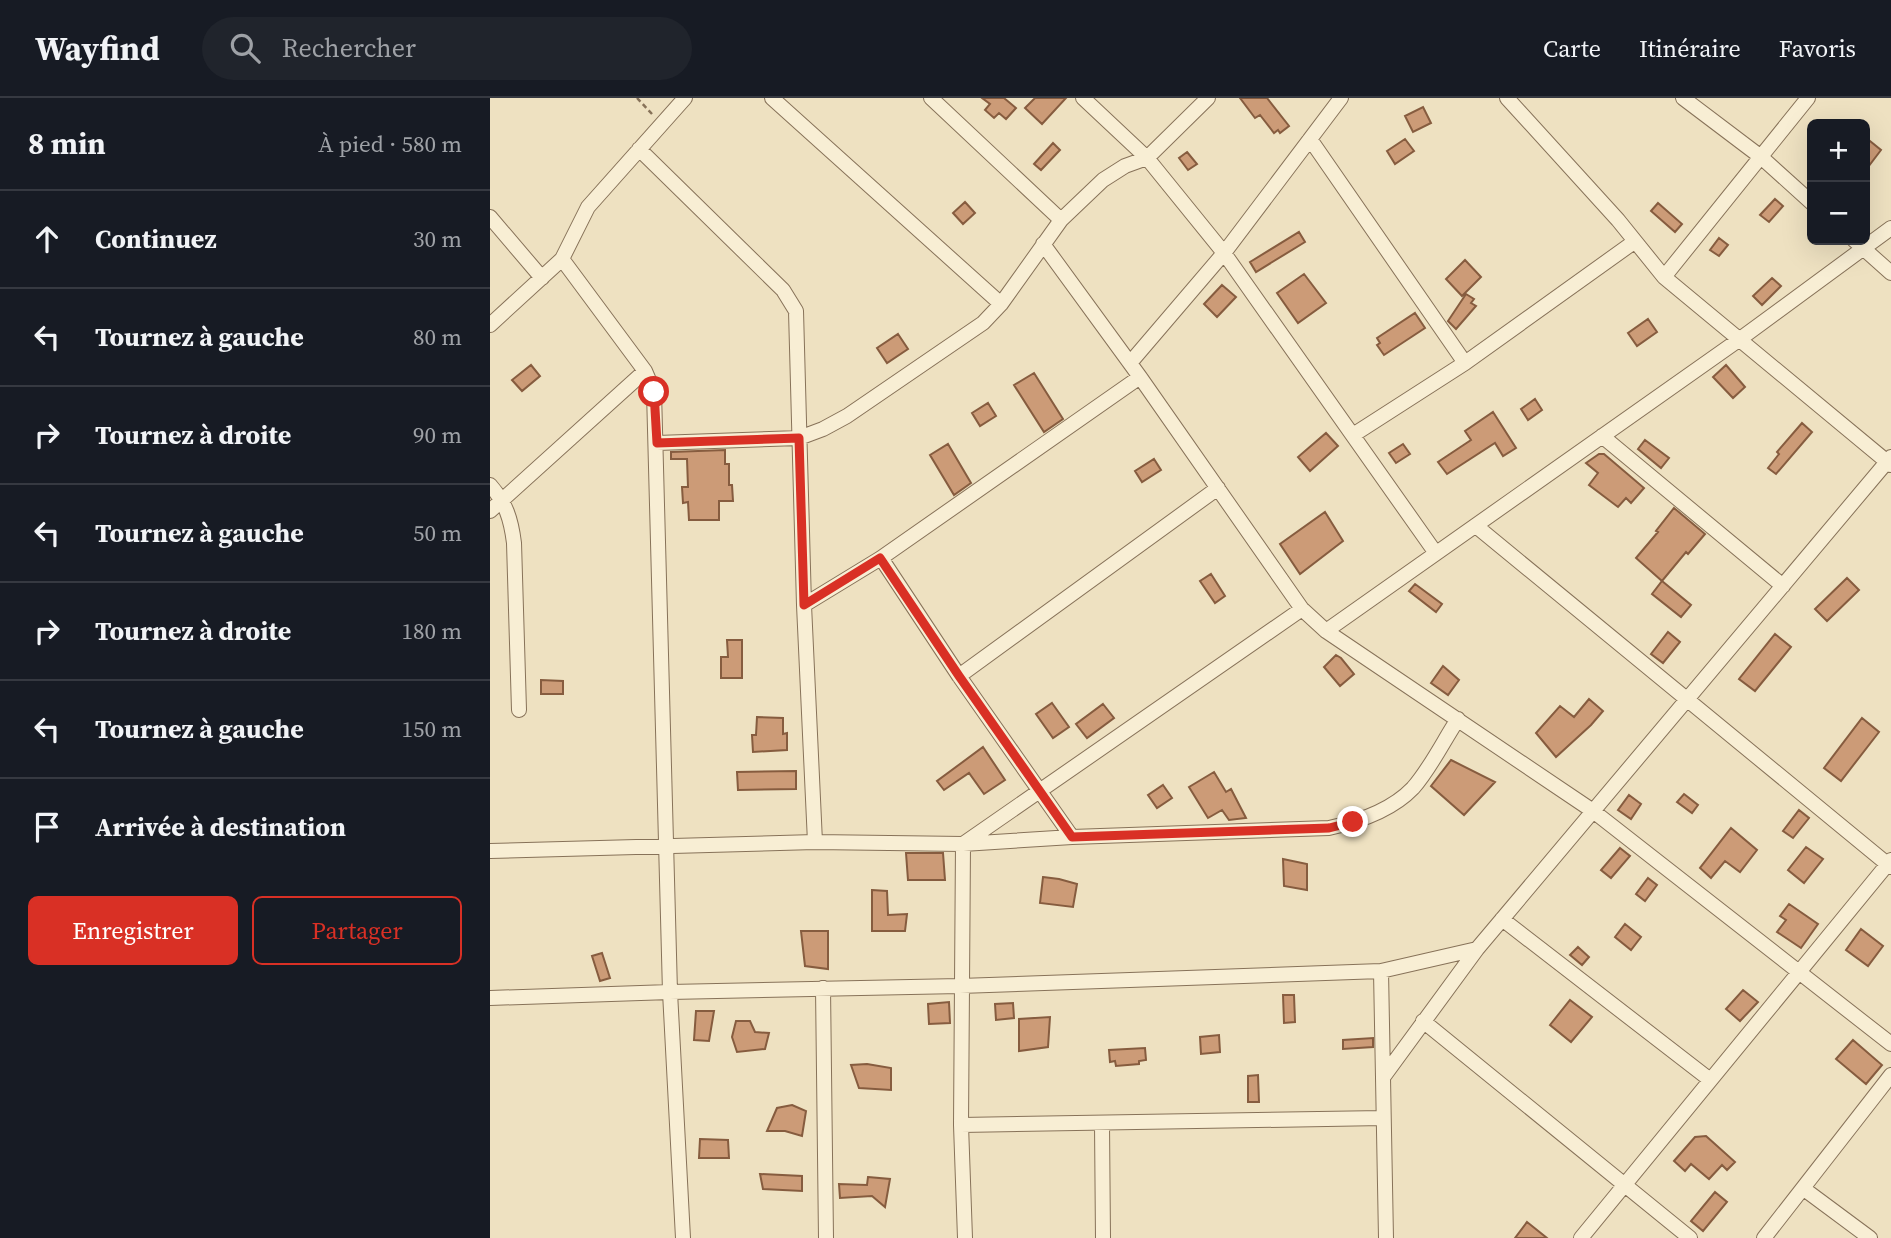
<!DOCTYPE html>
<html lang="fr">
<meta charset="utf-8">
<style>
body{margin:0;font-family:"Source Serif 4",serif;background:#20242c;color:#f1f3f6}
.controls{position:absolute;right:21px;top:21px;display:grid;overflow:hidden;border-radius:10px;box-shadow:0 7px 28px #0002}
.controls button{width:63px;height:63px;display:grid;place-items:center;padding:0;border:0;border-bottom:2px solid #363941;background:#171b24;color:#f1f3f6;font:35px sans-serif}
.stop{position:absolute;width:21px;height:21px;margin:-16px;border:5px solid #d93025;border-radius:50%;background:#fff}
.stop.end{background:#d93025;border-color:#fff;box-shadow:0 2px 7px #0008}
.list{margin:0;padding:0;list-style:none}
h2{display:flex;justify-content:space-between;align-items:center;height:91px;margin:0;padding:0 28px;font-size:30px}
h2 small{font-size:23px;font-weight:400;color:#9ea1a6}
.list li{display:grid;grid-template-columns:46px 1fr auto;gap:21px;align-items:center;box-sizing:border-box;height:98px;padding:0 28px;border-top:2px solid #363941}
.list b{display:block;font-size:26px;white-space:nowrap}
.list em{font-size:23px;font-style:normal;color:#9ea1a6}
.actions{display:flex;gap:14px;padding:21px 28px}
.actions a{flex:1;padding:16px 0;border:2px solid #d93025;border-radius:10px;text-align:center;font-size:24px;color:#d93025}
.actions .main{background:#d93025;color:#fff}
.icon{flex:none;width:38px;height:38px;fill:none;stroke:currentColor;stroke-width:2;stroke-linecap:round;stroke-linejoin:round}
.map{position:relative;flex:none;width:1401px;height:1140px;overflow:hidden}
header{display:flex;align-items:center;gap:42px;box-sizing:border-box;height:98px;padding:0 35px;background:#171b24;border-bottom:2px solid #363941}
header strong{font-size:33px}
nav{display:flex;gap:38px;margin-inline-start:auto;font-size:24px}
.search{width:490px;height:63px;background:#20242c;display:flex;align-items:center;gap:18px;box-sizing:border-box;padding:0 24px;border-radius:38px;color:#9ea1a6;font-size:26px}
main{display:flex}
aside{flex:1;background:#171b24}
.map>svg:first-child{display:block}
</style>
<header>
<strong>Wayfind</strong>
<div class="search"><svg class="icon" aria-label="search" viewBox="0 0 24 24"><circle cx="10" cy="10" r="6"/><path d="M15 15l6 6"/></svg>Rechercher</div>
<nav><a>Carte</a><a>Itinéraire</a><a>Favoris</a></nav>
</header>
<main>
<aside>
<h2>8 min<small>À pied · 580 m</small></h2>
<ul class="list">
<li><svg class="icon" aria-label="ahead" viewBox="0 0 24 24"><path d="M12 20V5M6 11l6-6 6 6"/></svg><div><b>Continuez</b></div><em>30 m</em></li>
<li><svg class="icon" aria-label="left" viewBox="0 0 24 24"><path d="M17 20v-9H6M10 6l-5 5 5 5"/></svg><div><b>Tournez à gauche</b></div><em>80 m</em></li>
<li><svg class="icon" aria-label="right" viewBox="0 0 24 24"><path d="M7 20v-9h11M14 6l5 5-5 5"/></svg><div><b>Tournez à droite</b></div><em>90 m</em></li>
<li><svg class="icon" aria-label="left" viewBox="0 0 24 24"><path d="M17 20v-9H6M10 6l-5 5 5 5"/></svg><div><b>Tournez à gauche</b></div><em>50 m</em></li>
<li><svg class="icon" aria-label="right" viewBox="0 0 24 24"><path d="M7 20v-9h11M14 6l5 5-5 5"/></svg><div><b>Tournez à droite</b></div><em>180 m</em></li>
<li><svg class="icon" aria-label="left" viewBox="0 0 24 24"><path d="M17 20v-9H6M10 6l-5 5 5 5"/></svg><div><b>Tournez à gauche</b></div><em>150 m</em></li>
<li><svg class="icon" aria-label="arrive" viewBox="0 0 24 24"><path d="M6 21V4h12l-3 4 3 4H6"/></svg><div><b>Arrivée à destination</b></div></li>
</ul>
<div class="actions"><a class="main">Enregistrer</a><a>Partager</a></div>
</aside>
<div class="map">
<svg width="1401" height="1140" viewBox="0 0 1401 1140">
<rect width="100%" height="100%" fill="#eee1c1"/>
<path fill="#cc9b77" stroke="#865c3f" stroke-width="2" d="M492,0H514L526,10L516,21L509,15L504,20L495,12L500,6Z
M545,0H576L552,26L535,10Z
M750,0H777L799,28L790,35L788,32L784,35L770,17L765,20Z
M933,9L941,25L923,34L915,18Z
M1375,39L1391,52L1375,73Z
M915,41L924,53L905,66L897,53Z
M563,45L570,52L551,72L544,66Z
M697,54L707,66L698,72L689,60Z
M1285,101L1293,108L1279,124L1270,117Z
M475,104L485,115L473,126L463,115Z
M1168,105L1192,126L1185,134L1161,113Z
M809,134L815,144L766,174L760,164Z
M1229,140L1238,147L1229,158L1220,152Z
M975,162L991,179L972,198L956,181Z
M814,176L836,205L808,225L787,195Z
M1282,180L1291,188L1272,207L1263,198Z
M732,187L746,199L727,219L714,206Z
M976,196L984,201L981,205L986,208L966,231L958,223Z
M925,215L935,230L894,257L887,247L890,245L887,240Z
M1158,221L1167,234L1147,248L1138,235Z
M408,236L418,251L397,265L387,250Z
M41,267L50,278L32,293L22,282Z
M1236,267L1255,289L1243,300L1223,279Z
M544,275L573,321L554,334L524,287Z
M1045,301L1052,312L1038,322L1031,311Z
M498,305L506,318L490,328L482,315Z
M1003,314L1026,350L1013,358L1005,345L957,376L948,364L981,342L975,333Z
M1312,325L1322,334L1286,376L1278,370L1289,356L1287,354Z
M836,335L848,348L820,373L808,359Z
M1155,342L1179,360L1171,370L1148,351Z
M458,346L481,385L464,397L440,357Z
M913,346L920,356L906,365L899,355Z
M235,352V366H239V387H242L243,403H229V422H199L198,404L193,405L192,389H198L197,361H181V354Z
M1109,356H1114L1154,390L1141,405L1136,400L1128,409L1099,387L1108,375L1096,365Z
M664,361L671,372L652,384L645,373Z
M1184,410L1215,436L1198,456L1196,454L1172,483L1146,460L1168,434L1166,433Z
M835,414L853,443L810,476L790,446Z
M721,476L735,498L725,505L710,483Z
M1357,480L1369,492L1337,523L1325,511Z
M1172,483L1201,507L1191,519L1162,496Z
M925,486L952,506L946,514L919,493Z
M1178,534L1190,544L1173,565L1161,556Z
M1285,536L1301,549L1265,593L1249,581Z
M237,542H252V580H231V559H238Z
M846,557L851,560L864,576L850,588L834,569Z
M953,568L969,582L958,597L941,585Z
M51,582L73,583V596H51Z
M1099,601L1113,613L1101,627L1066,659L1046,635L1070,608L1084,619Z
M562,605L579,629L563,640L546,616Z
M613,606L624,620L597,640L586,626Z
M267,619L293,620V636L297,635V652L263,654L262,637H266Z
M1372,620L1389,634L1351,683L1334,670Z
M493,649L515,682L494,696L479,675L454,692L447,683Z
M961,662L1005,684L974,717L941,688Z
M306,673V691L248,692L247,674Z
M724,674L736,694L741,691L756,720L739,722L732,712L718,720L699,689Z
M673,687L682,700L667,710L658,697Z
M1194,696L1208,707L1202,715L1187,704Z
M1139,697L1151,706L1141,721L1128,712Z
M1309,712L1319,720L1303,740L1293,733Z
M1241,730L1267,752L1250,774L1235,763L1221,780L1210,770Z
M1316,749L1333,761L1314,785L1298,772Z
M1130,750L1140,758L1121,780L1111,772Z
M416,755H453L455,782H418Z
M793,761L817,766V792L794,788Z
M553,779L569,781L587,786L583,809L550,805Z
M1158,780L1167,787L1155,803L1146,796Z
M382,792L397,793L398,817L417,816L415,833H382Z
M1299,806L1328,826L1311,850L1287,834L1296,822L1290,818Z
M1135,826L1151,839L1141,852L1125,839Z
M1371,831L1393,848L1378,868L1356,852Z
M311,833H338V871L315,868Z
M1088,849L1099,859L1092,867L1080,857Z
M112,855L120,880L110,883L102,858Z
M1253,892L1268,904L1250,923L1236,911Z
M793,897H804L805,924L794,925Z
M1080,902L1102,919L1081,944L1060,927Z
M459,904L460,925L439,926L438,906Z
M523,905L524,920L506,922L505,906Z
M206,913H224L219,943L204,942Z
M560,919L558,949L529,953V921Z
M246,923H260L265,934L279,935L275,951L247,954L242,939Z
M729,937L730,954L711,956L710,939Z
M883,940V949L853,951V942Z
M1363,942L1392,967L1376,986L1346,961Z
M655,950L656,962L649,963V966L626,968L625,963L620,964L619,952Z
M377,966L401,970V992L369,990L361,967Z
M768,977L769,1004H758V978Z
M302,1007L316,1013L312,1038L295,1033H277L287,1010Z
M1216,1038L1245,1064L1237,1072L1232,1067L1219,1081L1201,1066L1195,1073L1184,1063L1205,1039Z
M210,1041L238,1042L239,1060H209Z
M270,1076L312,1078V1093L273,1091Z
M378,1079L400,1081L395,1109L382,1098L350,1100L349,1086L377,1087Z
M1225,1094L1237,1104L1213,1133L1201,1123Z
M1037,1124L1057,1140H1025Z"/>
<g fill="none" stroke-linecap="round" stroke-linejoin="round">
<g stroke="#877259" stroke-width="16">
<path id="street" d="M282,0L511,206
M441,0L571,122
M593,0L657,60L734,155L945,454
M1017,0L1128,122L1174,179L1401,367
M1193,0L1271,59L1322,105
M820,41L975,265
M149,51L293,192L306,213L314,507L325,744
M0,119L52,180
M1364,142L1401,175
M553,146L650,279L812,511L836,533L1103,713L1401,946
M72,161L155,273L164,294L180,894L193,1140
M1174,179L1318,0
M0,227L72,161L98,109L195,0
M640,265L734,155L851,0
M863,337L975,265L1144,144
M1112,338L1293,488
M167,345L309,340L333,331L357,318L493,225L511,206L571,122L613,82L635,68L657,60L718,0
M0,387C16,405 21,421 24,445L29,612
M0,413L155,273
M986,428L1401,769
M391,460L469,578L582,739
M314,507L391,460L650,279
M836,533L1250,241L1401,130
M469,578L728,390
M0,753L325,744L473,746L582,739L839,730C867,724 902,712 923,690C940,671 954,642 968,621
M1012,821L1219,981
M891,873L896,1140
M333,890L336,1140
M0,900L180,894L470,888L891,873L987,851
M933,923L1200,1140
M894,978L987,851L1401,359
M612,1026L613,1140
M471,1027L893,1020
M1314,1091L1380,1140
M475,1140L471,1027L473,746L812,511
M1091,1140L1401,762
M1274,1140L1401,977"/>
</g>
<path stroke="#877259" stroke-width="2.5" stroke-dasharray="5 3.5" stroke-linecap="butt" d="M147,0L162,16"/>
<use href="#street" stroke="#f8eed4" stroke-width="14"/>
</g>
<g fill="none" stroke-linecap="round" stroke-linejoin="round">
<path stroke="#d93025" stroke-width="9" d="M164,294L167,345L309,340L314,507L390,460L469,578L582,739L839,730L863,724"/>
</g>
</svg>
<div class="controls">
<button>+</button>
<button>−</button>
</div>
<div class="stop" style="left:164px;top:294px"></div>
<div class="stop end" style="left:863px;top:724px"></div>
</div>
</main>
